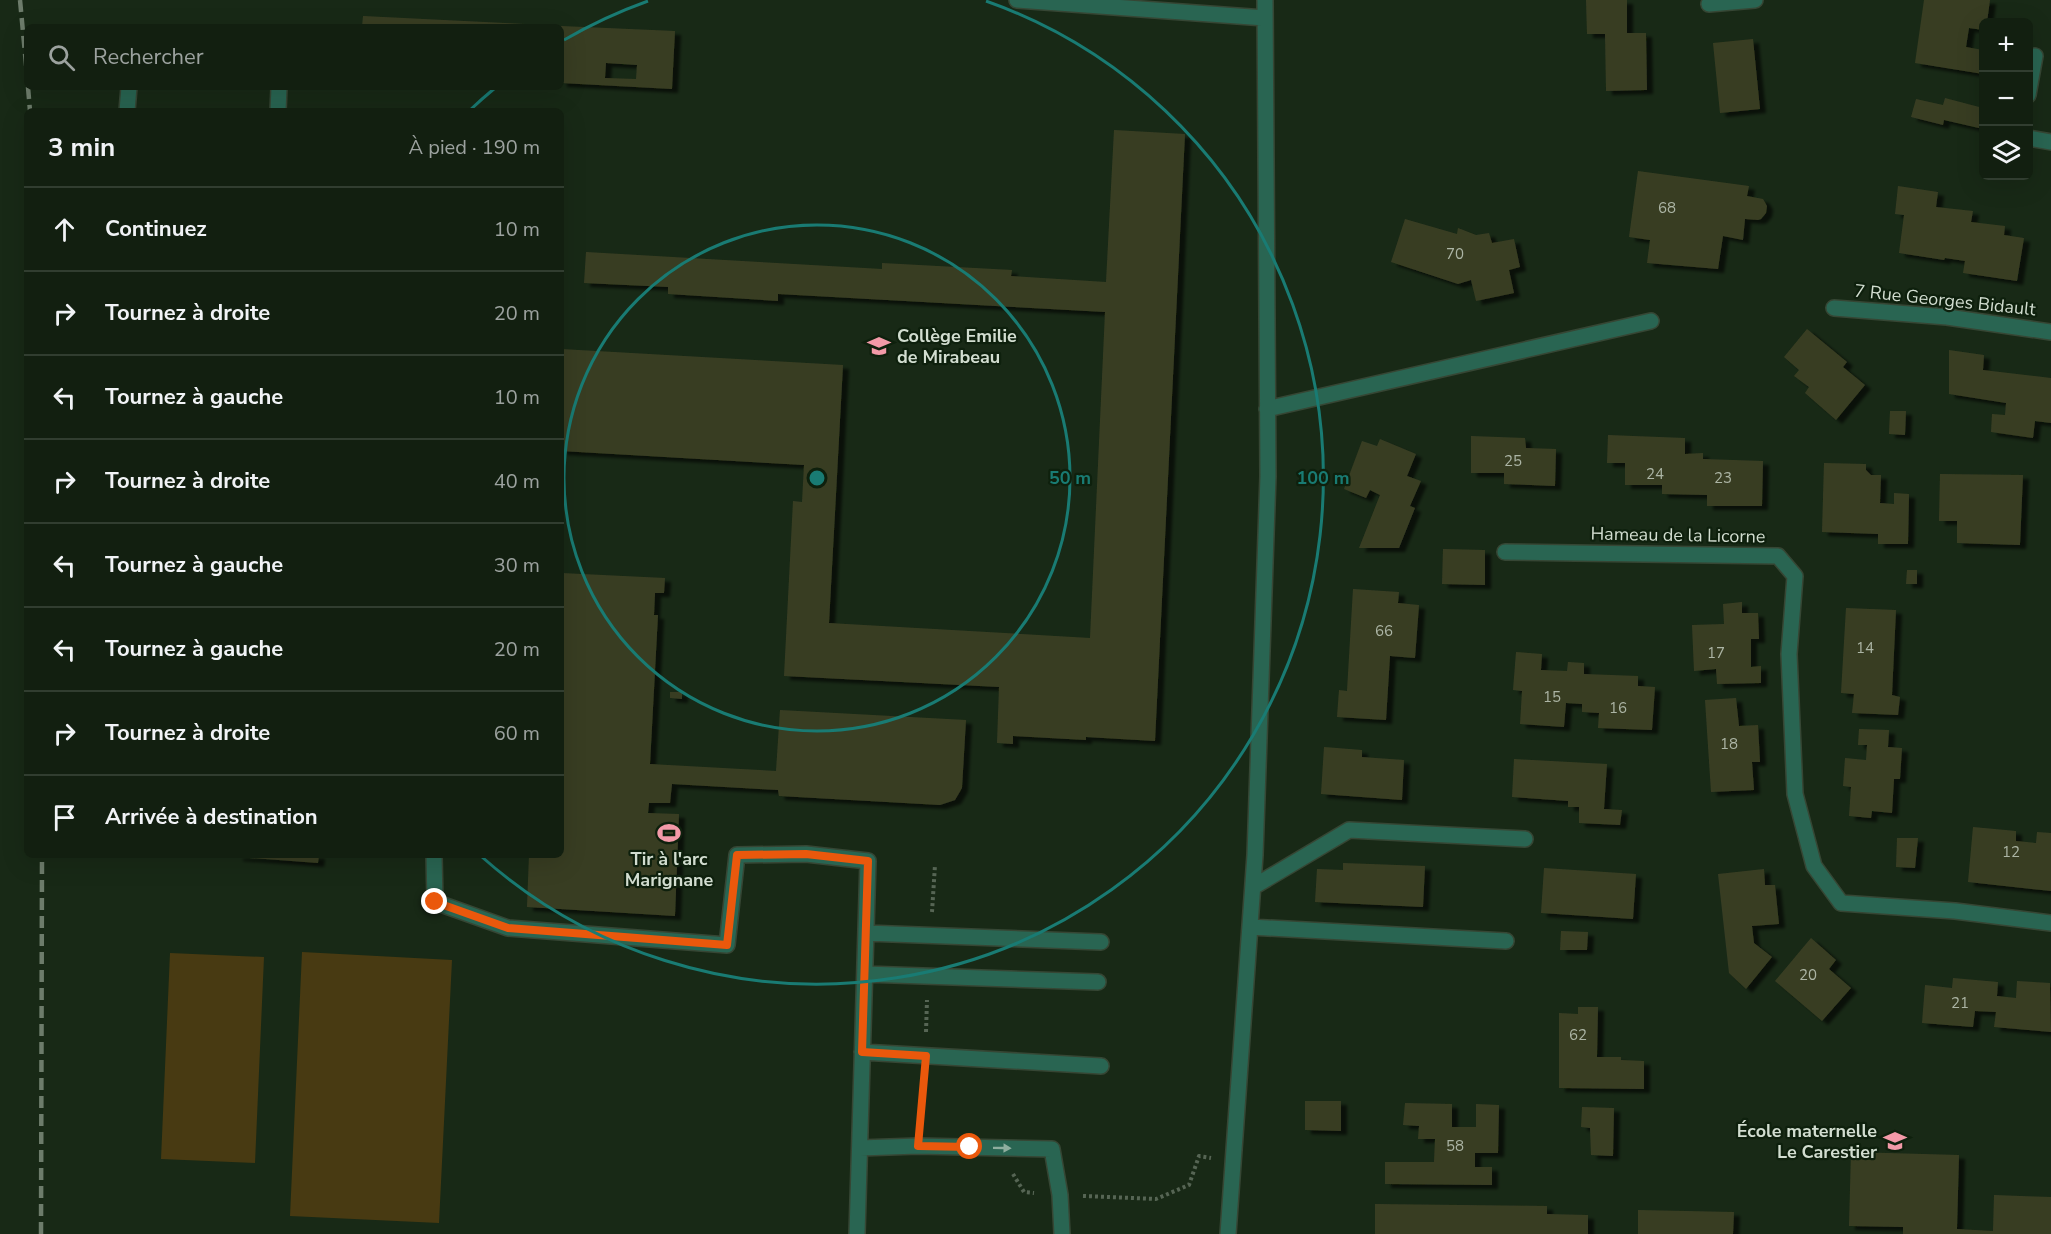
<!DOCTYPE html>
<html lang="fr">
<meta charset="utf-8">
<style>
body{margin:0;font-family:"Nunito Sans",sans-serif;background:#1f2c1e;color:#f1f3f6}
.controls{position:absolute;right:18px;top:18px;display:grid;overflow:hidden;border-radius:9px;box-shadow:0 6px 24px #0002}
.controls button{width:54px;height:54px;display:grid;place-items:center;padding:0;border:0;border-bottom:2px solid #313d30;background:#121f10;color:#f1f3f6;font:30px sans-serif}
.stop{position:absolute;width:18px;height:18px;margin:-14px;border:4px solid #ea580c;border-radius:50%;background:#fff}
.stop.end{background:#ea580c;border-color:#fff;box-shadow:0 2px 6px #0008}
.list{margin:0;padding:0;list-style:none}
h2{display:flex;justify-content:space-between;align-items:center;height:78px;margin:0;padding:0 24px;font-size:26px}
h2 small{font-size:20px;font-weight:400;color:#9ca29f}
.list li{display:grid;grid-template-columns:39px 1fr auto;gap:18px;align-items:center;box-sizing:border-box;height:84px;padding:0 24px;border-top:2px solid #313d30}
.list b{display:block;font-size:22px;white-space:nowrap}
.list em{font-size:20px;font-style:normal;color:#9ca29f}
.icon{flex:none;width:33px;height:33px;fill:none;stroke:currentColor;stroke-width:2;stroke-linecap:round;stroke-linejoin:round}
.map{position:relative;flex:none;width:2051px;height:1234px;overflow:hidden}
.search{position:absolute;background:#121f10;box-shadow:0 6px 24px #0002;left:24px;top:24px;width:540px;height:66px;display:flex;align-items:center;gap:15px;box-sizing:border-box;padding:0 21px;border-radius:9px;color:#9ca29f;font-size:22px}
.panel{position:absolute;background:#121f10;box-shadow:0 6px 24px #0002;left:24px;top:108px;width:540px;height:750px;border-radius:9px}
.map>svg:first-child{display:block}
</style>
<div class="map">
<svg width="2051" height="1234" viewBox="0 0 2051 1234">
<defs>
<filter id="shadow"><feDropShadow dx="6" dy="4" stdDeviation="1.5" flood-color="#0009"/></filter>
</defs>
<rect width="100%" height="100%" fill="#182916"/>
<path fill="#483a12" d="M302,952L452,960L439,1223L290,1216Z
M170,953L264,957L255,1163L161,1159Z"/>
<path fill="#393d23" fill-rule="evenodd" filter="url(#shadow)" d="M1586,0H1627V33H1646L1647,90L1606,91L1605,34H1587Z
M1924,0H1990L1987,22H1983V30L1969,28L1966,47L1983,50V74L1915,63Z
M363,16L544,25V27H362Z
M561,26L675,31L672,89L561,83ZM606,63L637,65L636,79L605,78Z
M1753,39L1760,109L1720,113L1713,43Z
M1945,98L1983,108V129L1944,120L1943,125L1911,117L1916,99L1943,105Z
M1114,130L1185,134L1155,741L1086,737V740L1013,736V744L997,743L999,687L784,676L793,501L802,502L804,465L561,451V349L843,365L829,623L1090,638L1105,312L778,294V301L668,294V287L584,283L586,252L882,269V263L1012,270L1011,276L1106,282Z
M1638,171L1749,186L1747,196L1763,199L1767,206L1766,213L1761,219L1758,220L1745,219L1743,240L1723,236L1718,269L1647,263L1650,240L1629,237Z
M1898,186L1938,192L1936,207L1973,211L1971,222L2005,226L2004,235L2024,238L2017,281L1963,273L1965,261L1945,258L1944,260L1899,253L1904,215L1895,214Z
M1405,219L1457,234L1458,228L1476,235L1489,233L1492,243L1514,239L1520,267L1509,270L1514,293L1476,301L1471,280L1458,284L1391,262Z
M1807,329L1847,362L1843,367L1865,385L1836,420L1805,393L1809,387L1794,376L1799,370L1784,357Z
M1949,350L1984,355L1983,370L2051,378V423L2035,421L2033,438L1991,432L1992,414L2005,415L2006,403L1949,394Z
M1890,411H1906L1905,435L1889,434Z
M1608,435L1685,438V454L1703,453V459L1763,461L1762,506H1707V495L1662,494V485H1625V463H1607Z
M1471,436L1525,438L1526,448L1556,449L1555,486L1504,484V473H1471Z
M1380,439L1416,454L1407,476L1421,481L1410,506L1415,508L1399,548H1359L1380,495L1370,490L1366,498L1344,489L1362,441L1377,446Z
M1824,463L1866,464V470L1871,475H1881L1880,503L1894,504V493L1909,494L1908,544H1878V534L1822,532Z
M1940,474L2023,475L2020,545L1957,543V521H1939Z
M1443,549L1485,550V585L1442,584Z
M1907,570H1917V584H1906Z
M561,573L665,578L664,593H655L654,615H658L650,764L776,771L780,710L966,720L962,788L955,800L940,805L779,796L778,790L672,784L670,803H649L648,813L679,814L675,916L527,907L529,855H561Z
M1353,589L1399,592L1398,603L1419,605L1415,658L1390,656L1386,720L1337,717L1339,690L1347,691Z
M1742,602V613H1758L1759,639H1751V667L1761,666V683L1717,684L1716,669L1694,671L1692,625L1724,624L1723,604Z
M1846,608L1896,610L1892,695L1900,697L1898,715L1852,713L1854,694L1841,693Z
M1516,652L1542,654L1541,670L1567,671L1568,662L1584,663V674L1638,676V686L1655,687L1652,730L1598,728L1599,713L1582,712V704L1566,703L1564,727L1520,724L1522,691L1513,690Z
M670,692H682V699L670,698Z
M1736,698L1739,726L1758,725L1760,762H1752L1754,790L1711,792L1705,700Z
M1859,729L1889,730L1888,747L1902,748L1900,779H1894L1892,813L1872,811L1871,818L1849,816L1851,787L1843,786L1845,758L1866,760L1867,745H1858Z
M1324,747L1362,750V757L1404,760L1402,800L1321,794Z
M1514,759L1607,764L1604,809L1622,810L1620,825L1579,823V807H1568V801L1512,797Z
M1973,827L2016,831V841L2036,843L2037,832L2051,833V891L1968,882Z
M1897,838H1918L1915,868L1896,867Z
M237,855H319L318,863L237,857Z
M1343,863L1425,866L1423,907L1315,902L1317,869L1343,870Z
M1544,868L1636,874L1633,919L1541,913Z
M1764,869L1765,885H1775L1779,924L1752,926L1754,943L1772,957L1746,989L1729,973L1718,874Z
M1561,931L1588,932L1587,950H1560Z
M1811,938L1836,960L1829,969L1851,988L1822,1021L1775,981Z
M1953,978L1998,982L1997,996L2016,998L2017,981L2050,983L2051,1032L1994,1027L1996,1012L1975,1011L1973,1027L1922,1023L1925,985L1952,988Z
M1578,1007H1598L1597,1057H1621V1060L1644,1061V1089L1559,1088V1013L1578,1014Z
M1305,1101H1341V1131L1305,1130Z
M1405,1103L1452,1104V1127H1476V1104L1499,1105L1498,1153H1475V1167H1492V1185L1385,1184V1162H1434L1435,1139H1418L1419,1126L1403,1125Z
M1582,1107L1614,1108L1613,1156L1591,1155L1590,1128L1581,1127Z
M1851,1152L1959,1155L1957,1229L1993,1231L1994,1195L2051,1197V1234H1903V1227L1849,1226Z
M1375,1204L1547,1206V1214L1588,1215V1234H1375Z
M1638,1210L1734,1212L1733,1234H1638Z"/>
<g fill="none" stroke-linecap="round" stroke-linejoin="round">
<g stroke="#364634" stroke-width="18">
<path id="minor" d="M1017,0L1265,18
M1709,4L1755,0
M2028,95L2035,56
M127,111L129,87
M278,111L279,87
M2028,138L2051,142
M1834,308L1947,317L2051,332
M1267,409L1651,321
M1505,552L1778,556L1795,576L1789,654L1795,794L1814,866L1841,903L1955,911L2051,923
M434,855L435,902L508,928L727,945L737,855L806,854L868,861L857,1234
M1253,887L1349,830L1525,839
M1250,927L1506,941
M866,933L1101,942
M865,974L1098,982
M862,1052L1101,1066
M860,1148L918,1146L1052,1149L1060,1195L1062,1234
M1228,1234L1255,855L1268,476L1265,0"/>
</g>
<path stroke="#566554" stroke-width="4" stroke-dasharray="3 3" stroke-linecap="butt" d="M932,912L935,865
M926,1032L927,1000
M920,1121L923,1081
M1013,1174L1024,1192L1034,1193
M1083,1196L1156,1199L1189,1185L1199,1156L1211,1158"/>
<use href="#minor" stroke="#296552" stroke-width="15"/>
<path stroke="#6d7c6b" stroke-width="4.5" stroke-dasharray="12 6" stroke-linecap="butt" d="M20,0L27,75
M28,87L30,111
M41,1234L42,855"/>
</g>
<defs><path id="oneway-solid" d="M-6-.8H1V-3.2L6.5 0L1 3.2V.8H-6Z" transform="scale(1.5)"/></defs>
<use fill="#8ead9e" href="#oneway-solid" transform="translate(1002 1148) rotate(1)"/>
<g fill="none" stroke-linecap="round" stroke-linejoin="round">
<path stroke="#ea580c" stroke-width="8" d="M435,902L508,928L727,945L737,855L806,854L868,861L862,1052L926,1056L918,1146L970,1147"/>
</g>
<g fill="none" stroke="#197b73" stroke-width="3">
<circle cx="817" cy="478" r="253"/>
<path d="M469 111A506 506 0 0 1 495 88M564 40A506 506 0 0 1 648 1M986 1A506 506 0 1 1 482 857"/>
</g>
<defs>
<g id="school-bare" transform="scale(1.8)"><path d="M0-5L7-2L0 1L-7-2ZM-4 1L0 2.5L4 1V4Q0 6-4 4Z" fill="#f39aa8" stroke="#0e200d" stroke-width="2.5" paint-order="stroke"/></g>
<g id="stadium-bare" transform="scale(1.8)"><path d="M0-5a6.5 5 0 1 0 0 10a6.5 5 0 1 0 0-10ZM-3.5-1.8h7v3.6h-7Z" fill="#f39aa8" stroke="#0e200d" stroke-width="2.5" paint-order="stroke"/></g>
</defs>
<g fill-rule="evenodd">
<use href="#school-bare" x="879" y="346"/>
<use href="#stadium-bare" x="669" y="833"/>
<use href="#school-bare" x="1895" y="1141"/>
</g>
<g text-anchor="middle" stroke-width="4.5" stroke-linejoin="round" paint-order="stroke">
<g font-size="15" fill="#acb5a5">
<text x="1667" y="213">68</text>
<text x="1455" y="259">70</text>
<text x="1513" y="466">25</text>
<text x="1655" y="479">24</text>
<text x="1723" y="483">23</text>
<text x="1384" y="636">66</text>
<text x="1865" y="653">14</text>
<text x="1716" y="658">17</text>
<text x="1552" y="702">15</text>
<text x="1618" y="713">16</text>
<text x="1729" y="749">18</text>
<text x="2011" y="857">12</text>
<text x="1808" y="980">20</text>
<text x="1960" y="1008">21</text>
<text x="1578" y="1040">62</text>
<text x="1455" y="1151">58</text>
</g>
<g font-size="18" fill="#d2ddd0" stroke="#0e200d">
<text transform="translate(1945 300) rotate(6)" y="6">7 Rue Georges Bidault</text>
<text transform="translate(1678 535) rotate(1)" y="6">Hameau de la Licorne</text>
</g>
<g font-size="18" font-weight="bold" fill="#d2ddd0" stroke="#0e200d" text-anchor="start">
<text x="897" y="342">Collège Emilie<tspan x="897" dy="21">de Mirabeau</tspan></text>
<text x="669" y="865" text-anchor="middle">Tir à l'arc<tspan x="669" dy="21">Marignane</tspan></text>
<text x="1877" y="1137" text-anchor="end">École maternelle<tspan x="1877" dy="21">Le Carestier</tspan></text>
</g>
</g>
<circle cx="817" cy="478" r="9" fill="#197b73" stroke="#0e200d" stroke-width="3"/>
<g font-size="18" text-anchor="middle" font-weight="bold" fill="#197b73" stroke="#0e200d" stroke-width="4.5" stroke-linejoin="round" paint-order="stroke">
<text x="1070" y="484">50 m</text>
<text x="1323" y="484">100 m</text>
</g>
</svg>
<div class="controls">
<button>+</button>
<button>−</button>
<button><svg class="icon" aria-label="layers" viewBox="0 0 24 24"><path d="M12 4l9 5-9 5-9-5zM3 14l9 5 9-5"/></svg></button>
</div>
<div class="stop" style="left:970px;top:1147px"></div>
<div class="stop end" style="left:435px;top:902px"></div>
<div class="search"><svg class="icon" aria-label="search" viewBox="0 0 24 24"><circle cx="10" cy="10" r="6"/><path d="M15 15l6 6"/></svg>Rechercher</div>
<section class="panel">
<h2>3 min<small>À pied · 190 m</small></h2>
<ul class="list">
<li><svg class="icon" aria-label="ahead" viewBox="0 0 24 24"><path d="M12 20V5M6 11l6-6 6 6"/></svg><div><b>Continuez</b></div><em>10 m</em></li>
<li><svg class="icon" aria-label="right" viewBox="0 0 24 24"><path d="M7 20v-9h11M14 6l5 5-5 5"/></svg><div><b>Tournez à droite</b></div><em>20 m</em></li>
<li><svg class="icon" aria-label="left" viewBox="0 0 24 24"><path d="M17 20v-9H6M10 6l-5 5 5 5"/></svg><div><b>Tournez à gauche</b></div><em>10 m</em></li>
<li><svg class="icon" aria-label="right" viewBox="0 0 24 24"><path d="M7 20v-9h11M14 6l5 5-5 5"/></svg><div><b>Tournez à droite</b></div><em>40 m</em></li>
<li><svg class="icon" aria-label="left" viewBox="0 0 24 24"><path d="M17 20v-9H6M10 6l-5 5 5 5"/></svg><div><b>Tournez à gauche</b></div><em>30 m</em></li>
<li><svg class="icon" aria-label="left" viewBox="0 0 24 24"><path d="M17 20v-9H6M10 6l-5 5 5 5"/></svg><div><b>Tournez à gauche</b></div><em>20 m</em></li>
<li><svg class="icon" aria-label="right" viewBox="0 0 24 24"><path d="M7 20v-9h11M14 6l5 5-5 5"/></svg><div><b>Tournez à droite</b></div><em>60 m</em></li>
<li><svg class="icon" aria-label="arrive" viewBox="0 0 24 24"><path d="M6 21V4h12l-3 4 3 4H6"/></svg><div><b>Arrivée à destination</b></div></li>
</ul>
</section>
</div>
